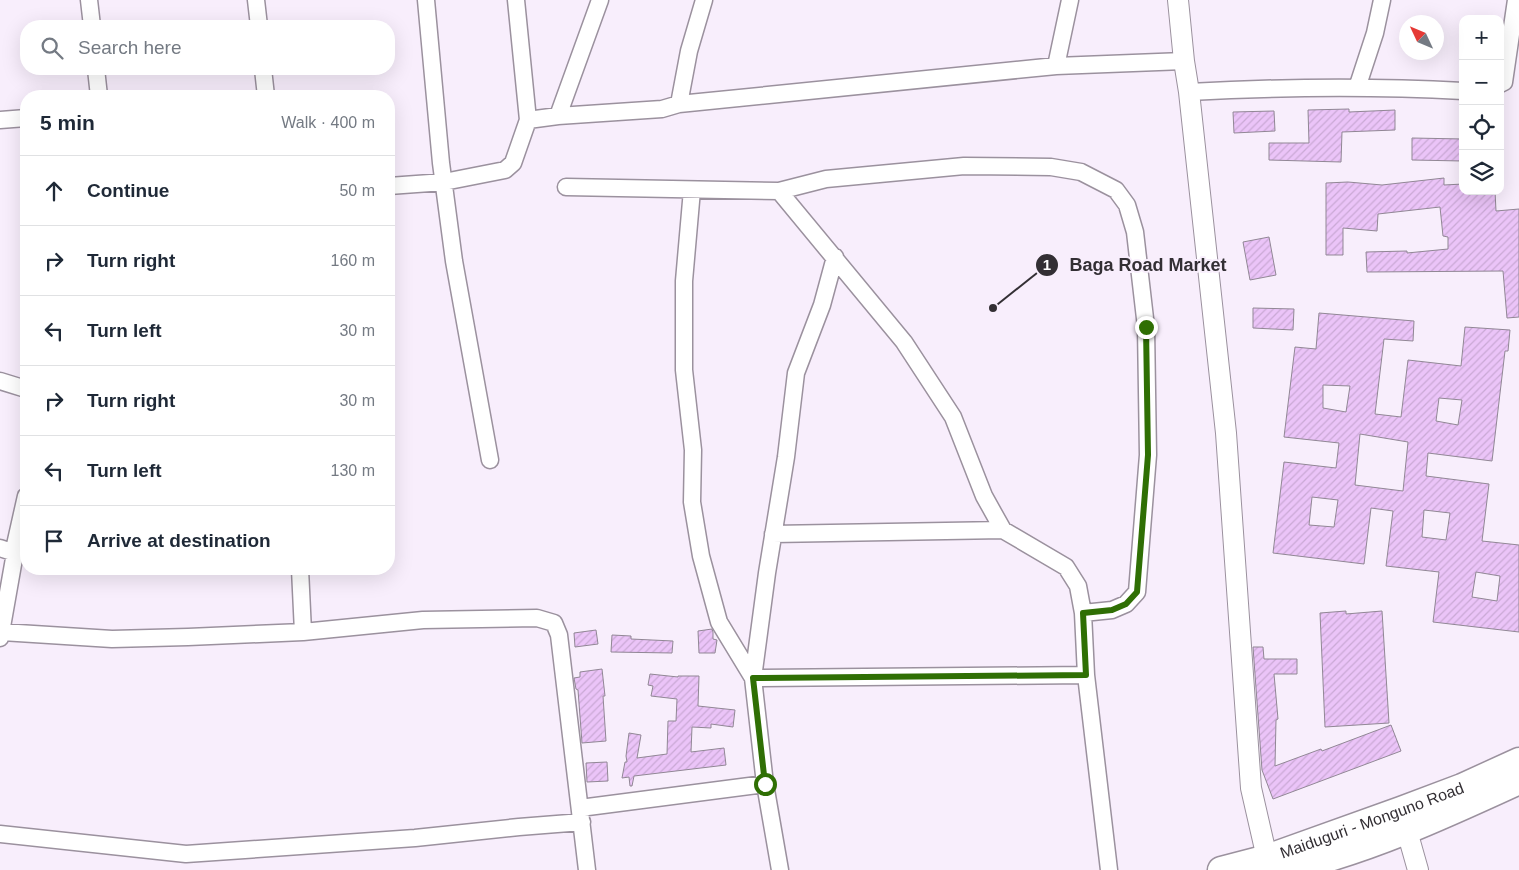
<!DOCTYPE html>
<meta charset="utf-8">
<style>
body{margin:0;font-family:Helvetica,sans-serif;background:#f6f6f7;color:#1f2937}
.controls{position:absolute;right:15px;top:15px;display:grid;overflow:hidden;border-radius:10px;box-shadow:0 5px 20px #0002}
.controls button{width:45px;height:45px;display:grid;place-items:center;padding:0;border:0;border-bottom:1px solid #e0e1e3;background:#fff;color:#1f2937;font:25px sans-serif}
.compass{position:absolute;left:1399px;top:15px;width:45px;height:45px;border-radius:50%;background:#fff;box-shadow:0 5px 20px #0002;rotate:314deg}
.stop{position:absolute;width:15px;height:15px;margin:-11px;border:4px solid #2f6f04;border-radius:50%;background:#fff}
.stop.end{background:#2f6f04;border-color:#fff;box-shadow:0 1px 5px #0008}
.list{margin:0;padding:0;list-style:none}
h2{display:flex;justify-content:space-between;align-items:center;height:65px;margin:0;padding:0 20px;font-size:21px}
h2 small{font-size:16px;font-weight:400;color:#747a83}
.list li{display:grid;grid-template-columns:32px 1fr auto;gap:15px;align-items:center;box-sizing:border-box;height:70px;padding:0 20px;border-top:1px solid #e0e1e3}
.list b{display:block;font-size:19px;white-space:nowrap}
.list em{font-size:16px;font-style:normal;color:#747a83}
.icon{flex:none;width:28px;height:28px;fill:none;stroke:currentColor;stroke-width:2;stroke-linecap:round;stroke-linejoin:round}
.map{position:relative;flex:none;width:1519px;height:870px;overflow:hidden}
.search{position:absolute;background:#fff;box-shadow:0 5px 20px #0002;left:20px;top:20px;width:375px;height:55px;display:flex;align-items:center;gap:12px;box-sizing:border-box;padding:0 18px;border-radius:20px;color:#747a83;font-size:19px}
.panel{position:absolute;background:#fff;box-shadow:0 5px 20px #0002;left:20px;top:90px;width:375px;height:485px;border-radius:20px}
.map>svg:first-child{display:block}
</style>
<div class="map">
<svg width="1519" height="870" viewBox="0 0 1519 870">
<defs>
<pattern id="building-hatch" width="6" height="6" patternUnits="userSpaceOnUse" patternTransform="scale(1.25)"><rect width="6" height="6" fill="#ebc4f8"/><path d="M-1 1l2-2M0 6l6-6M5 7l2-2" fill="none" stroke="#caa9d5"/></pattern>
</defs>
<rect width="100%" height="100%" fill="#f8eefc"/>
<path fill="url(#building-hatch)" stroke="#918795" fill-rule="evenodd" d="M1349,109V112L1395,110V130L1342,132L1341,162L1269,160V143H1309L1308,110Z
M1274,111L1275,131L1234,133L1233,112Z
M1412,138L1463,139V161L1412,160Z
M1444,178V185L1463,184V191H1495L1496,211L1519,209V317L1507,318L1503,271L1367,272L1366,252L1407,251V253L1448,249V237L1443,236L1440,207L1378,214L1377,231L1343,228V255H1326V183L1348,182L1382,185Z
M1269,237L1276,275L1250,280L1243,242Z
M1253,308L1294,309L1293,330L1253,328Z
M1319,313L1414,321L1413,341L1384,339L1375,414L1401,417L1408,360L1461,366L1465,327L1510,330L1508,351H1505L1492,461L1428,453L1426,476L1489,484L1482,541L1519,545V632L1433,622L1439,572L1386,566L1393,511L1371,508L1364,564L1273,553L1284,462L1336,468L1339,443L1284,437L1295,347L1316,349ZM1323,385L1350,386L1346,412L1323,408ZM1439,398L1462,400L1458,425L1436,421ZM1360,434L1408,442L1403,491L1355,485ZM1312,497L1338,500L1334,527L1309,525ZM1424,510L1450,513L1446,540L1422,537ZM1476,572L1500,576L1497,601L1472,597Z
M1346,611V614L1382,611L1389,723L1325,727L1320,613Z
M712,629L713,632V639L717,640L715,653H699L698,631Z
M596,630L598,644L575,647L574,633Z
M612,635L631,636V639L673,641L672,653L611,652Z
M1253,647H1263L1264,659H1297V674H1274L1278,719L1276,720L1275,766L1321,749L1322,751L1391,725L1401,751L1273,799L1262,770Z
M602,669L605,696H603L606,741L582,743L578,690L576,689L574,678L580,677V672Z
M650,674L678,677V676H699L698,706L735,710L733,727L711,724V728L692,727L691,752L724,748L726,765L634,776L632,786H630L629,777L622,778L625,762H627L626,756L629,733L641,735L637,758L667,754L668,721H676L677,699L651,696L653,686L648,685Z
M607,762L608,781L587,782L586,763Z"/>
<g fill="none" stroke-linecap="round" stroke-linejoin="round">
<g stroke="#9b919e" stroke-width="19">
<path id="minor" d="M89,0L92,26
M256,0L259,26
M426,0L441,163L454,261L490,460
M1056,66L1070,0
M96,69L99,96
M263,69L266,96
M1500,84L1504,82L1516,0
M1357,88L1375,33L1382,0
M1189,92C1280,87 1371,86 1463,91
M679,104L689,51L704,0
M558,116L600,0
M0,120L26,118
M528,120L558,116L662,109L679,104L1056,66L1184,61
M389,186L444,182L505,170L513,163L528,120L516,0
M566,187L779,191L826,179L964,166L1051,167L1081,172L1116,190L1127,205L1135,232L1146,327L1148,455L1137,592L1126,604L1112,610L1083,613
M692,190L684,281V370L693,450L692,502L701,556L719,622L753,678
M779,191L904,342L953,417L984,496L1003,530
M0,381L26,389
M773,534L1003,530L1066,567L1078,586L1083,613L1086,675L1109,870
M0,548L15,553
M300,569L303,632
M2,632L112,639L188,637L303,632L423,620L537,618L554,623L559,635L587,870
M0,638L15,553V545L26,496
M753,678L1086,675
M580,808L765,784
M0,834L186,854L415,838L519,827L582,822
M780,870L765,784L753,678L767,573L786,457L796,373L822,305L835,257"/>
</g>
<g stroke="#9b919e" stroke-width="22">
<path id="tertiary" d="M1178,0L1184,61L1189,92L1226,433L1251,788L1267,858
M1403,817L1418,870"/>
</g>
<g stroke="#9b919e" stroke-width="29">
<g id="primary">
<path id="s1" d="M1221,870L1267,858L1401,810L1462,787L1519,761"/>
<path d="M1285,870C1367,851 1443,816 1519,781"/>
</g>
</g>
<use href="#minor" stroke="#fff" stroke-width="16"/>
<use href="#tertiary" stroke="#fff" stroke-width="20"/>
<use href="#primary" stroke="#fff" stroke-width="26"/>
</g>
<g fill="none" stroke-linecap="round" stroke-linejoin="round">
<path stroke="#2f6f04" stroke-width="6" d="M765,784L753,678L1086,675L1083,613L1112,610L1126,604L1137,592L1148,455L1146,327"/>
</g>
<g text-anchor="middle" stroke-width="4" stroke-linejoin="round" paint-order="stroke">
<g font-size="16" fill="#332f34" stroke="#f8eefc">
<text dy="6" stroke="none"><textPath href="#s1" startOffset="159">Maiduguri - Monguno Road</textPath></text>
</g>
</g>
<path fill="none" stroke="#332f34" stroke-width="2" d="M993 308L1047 265"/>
<g fill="#332f34" stroke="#f8eefc" stroke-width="2">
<circle cx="993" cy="308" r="5"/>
<circle cx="1047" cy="265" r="12"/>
</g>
<g font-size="15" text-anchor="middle" font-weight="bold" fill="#fff">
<text x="1047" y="270">1</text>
</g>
<g font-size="18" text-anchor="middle" font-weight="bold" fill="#332f34" stroke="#f8eefc" stroke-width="4" stroke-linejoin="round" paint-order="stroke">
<text x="1148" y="271">Baga Road Market</text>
</g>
</svg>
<div class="controls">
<button>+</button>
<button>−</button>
<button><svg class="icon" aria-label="locate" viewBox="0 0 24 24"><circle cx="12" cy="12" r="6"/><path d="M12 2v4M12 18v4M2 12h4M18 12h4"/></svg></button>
<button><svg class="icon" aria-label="layers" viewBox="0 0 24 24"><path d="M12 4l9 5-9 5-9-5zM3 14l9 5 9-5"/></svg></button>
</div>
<svg class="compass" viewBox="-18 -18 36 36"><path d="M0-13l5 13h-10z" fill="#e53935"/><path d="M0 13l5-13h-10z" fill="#747a83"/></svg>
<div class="stop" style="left:765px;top:784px"></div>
<div class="stop end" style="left:1146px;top:327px"></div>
<div class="search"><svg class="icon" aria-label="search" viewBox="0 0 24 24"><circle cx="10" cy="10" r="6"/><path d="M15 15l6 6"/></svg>Search here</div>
<section class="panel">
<h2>5 min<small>Walk · 400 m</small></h2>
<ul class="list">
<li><svg class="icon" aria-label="ahead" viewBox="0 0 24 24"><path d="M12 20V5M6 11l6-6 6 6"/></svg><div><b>Continue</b></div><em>50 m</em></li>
<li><svg class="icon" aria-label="right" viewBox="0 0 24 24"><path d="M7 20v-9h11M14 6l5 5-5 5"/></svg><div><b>Turn right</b></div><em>160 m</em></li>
<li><svg class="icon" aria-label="left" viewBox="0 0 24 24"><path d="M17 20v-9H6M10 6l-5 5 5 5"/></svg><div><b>Turn left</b></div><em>30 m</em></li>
<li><svg class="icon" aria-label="right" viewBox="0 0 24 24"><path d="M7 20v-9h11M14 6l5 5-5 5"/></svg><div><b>Turn right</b></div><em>30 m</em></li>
<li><svg class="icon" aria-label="left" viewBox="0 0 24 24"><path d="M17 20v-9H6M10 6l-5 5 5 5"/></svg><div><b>Turn left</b></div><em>130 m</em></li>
<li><svg class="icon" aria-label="arrive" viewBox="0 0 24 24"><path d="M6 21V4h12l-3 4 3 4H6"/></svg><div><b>Arrive at destination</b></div></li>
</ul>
</section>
</div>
